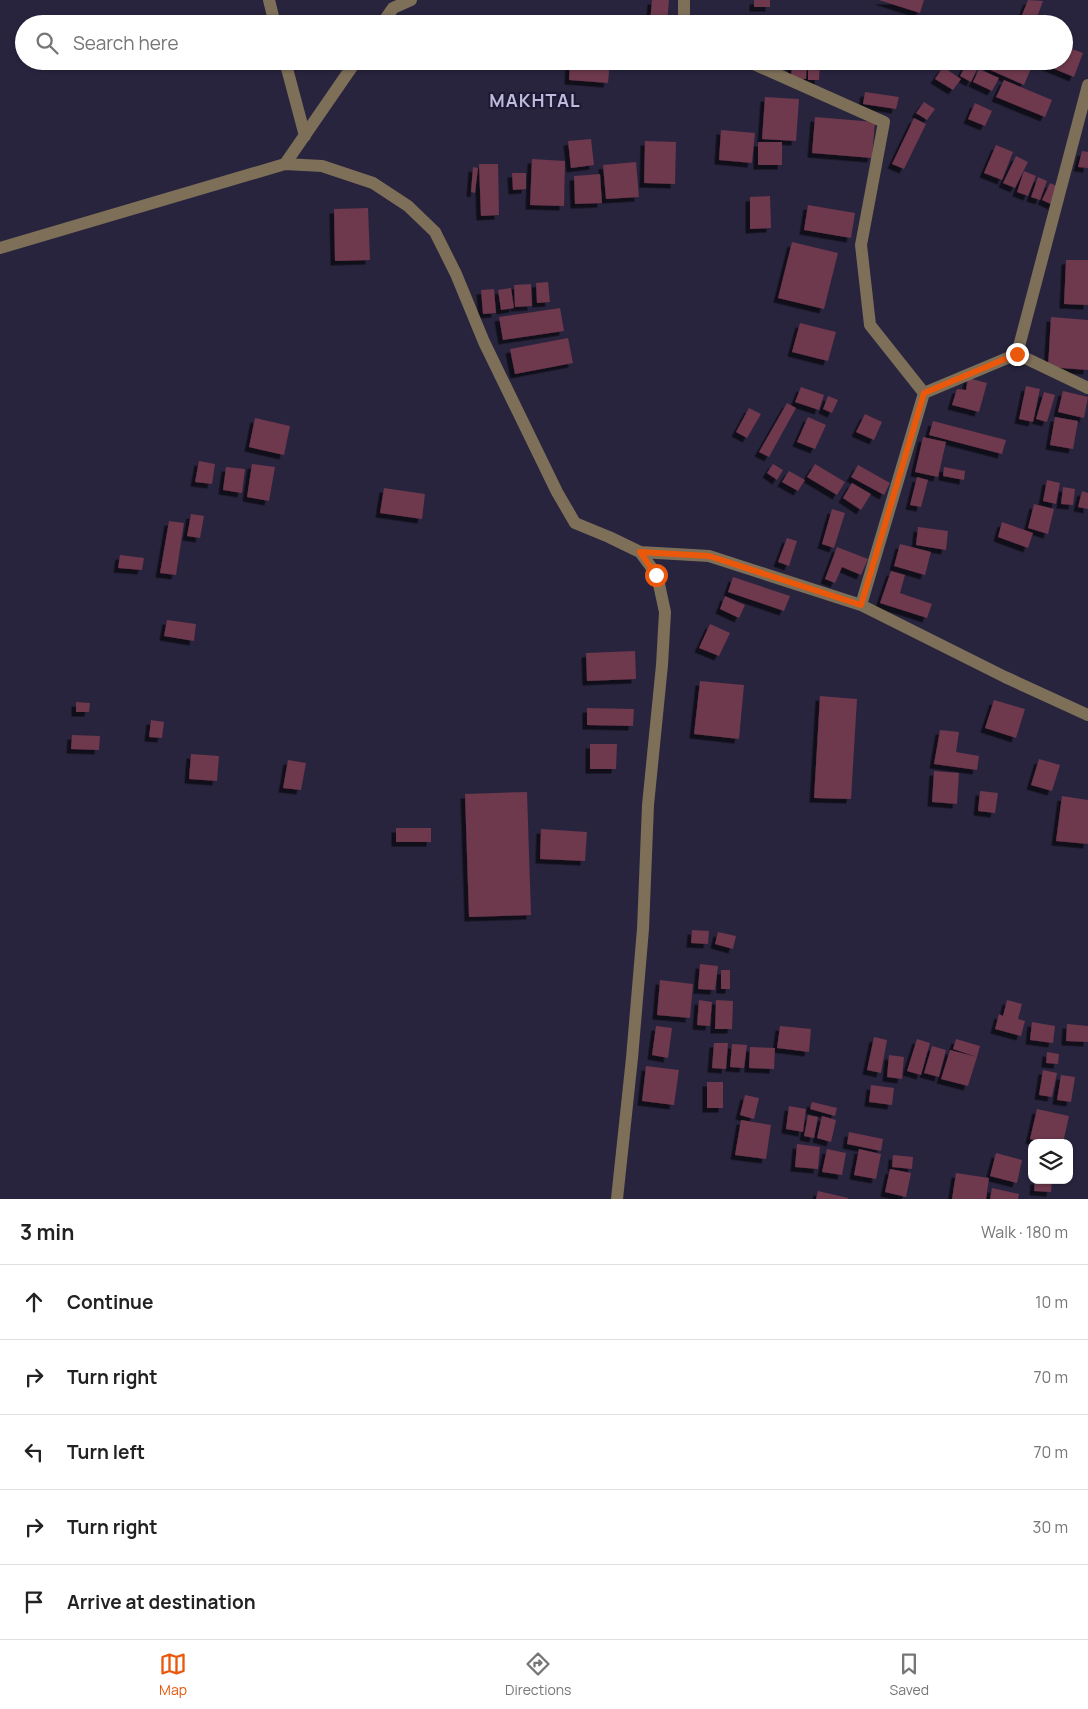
<!DOCTYPE html>
<meta charset="utf-8">
<style>
body{margin:0;font-family:Manrope,sans-serif;background:#f6f6f6;color:#222}
.controls{position:absolute;right:15px;bottom:15px;display:grid;overflow:hidden;border-radius:10px;box-shadow:0 1px 4px #0004}
.controls button{width:45px;height:45px;display:grid;place-items:center;padding:0;border:0;border-bottom:1px solid #e0e0e0;background:#fff;color:#222;font:25px sans-serif}
.stop{position:absolute;width:15px;height:15px;margin:-11px;border:4px solid #ea580c;border-radius:50%;background:#fff}
.stop.end{background:#ea580c;border-color:#fff;box-shadow:0 1px 5px #0008}
.list{margin:0;padding:0;list-style:none}
h2{display:flex;justify-content:space-between;align-items:center;height:65px;margin:0;padding:0 20px;font-size:21px}
h2 small{font-size:16px;font-weight:400;color:#767676}
.list li{display:grid;grid-template-columns:32px 1fr auto;gap:15px;align-items:center;box-sizing:border-box;height:75px;padding:0 20px;border-top:1px solid #e0e0e0}
.list b{display:block;font-size:19px;white-space:nowrap}
.list em{font-size:16px;font-style:normal;color:#767676}
.icon{flex:none;width:28px;height:28px;fill:none;stroke:currentColor;stroke-width:2;stroke-linecap:round;stroke-linejoin:round}
.map{position:relative;flex:none;width:1088px;height:1199px;overflow:hidden}
.search{position:absolute;background:#fff;box-shadow:0 1px 4px #0004;left:15px;right:15px;top:15px;height:55px;display:flex;align-items:center;gap:12px;box-sizing:border-box;padding:0 18px;border-radius:28px;color:#767676;font-size:19px}
.sheet{height:440px;background:#fff}
nav{display:flex;justify-content:space-around;align-items:center;box-sizing:border-box;height:70px;border-top:1px solid #e0e0e0;background:#fff;font-size:14px;color:#767676}
nav a{display:grid;justify-items:center;gap:2px}
nav .on{color:#ea580c}
.map>svg:first-child{display:block}
</style>
<div class="map">
<svg width="1088" height="1199" viewBox="0 0 1088 1199">
<defs>
<filter id="shadow"><feDropShadow dx="-4.5" dy="4.5" stdDeviation="0" flood-color="#0009"/></filter>
</defs>
<rect width="100%" height="100%" fill="#28243e"/>
<path fill="#6e374d" filter="url(#shadow)" d="M652,0H669L667,24L650,23Z
M754,0H770V7H754Z
M879,0H924L920,13Z
M1028,0L1043,1L1036,20L1022,15Z
M735,18H747V24H734Z
M1064,46L1083,53L1074,77L1035,61H1064Z
M570,61H610L608,83L569,80Z
M760,61H781V66L760,64Z
M792,61H807L806,79H791Z
M808,61H820L819,80H808Z
M968,61H972L979,65L971,82L960,76Z
M991,61H995L1014,70L1018,61H1034L1024,85L988,69Z
M943,67L961,79L953,90L935,79Z
M979,69L999,78L992,91L973,82Z
M1004,80L1052,100L1045,117L996,97Z
M865,92L899,97L896,109L863,104Z
M765,97L799,99L796,141L762,139Z
M924,102L935,109L927,120L916,113Z
M975,103L992,111L985,126L968,119Z
M815,117L875,122L872,158L812,153Z
M914,118L926,124L904,169L892,164Z
M721,130L755,133L752,163L719,160Z
M591,139L594,165L571,168L568,141Z
M645,141L676,142L675,184L644,183Z
M758,142H782V165H758Z
M996,145L1013,152L1002,180L984,173Z
M1082,151L1088,152V168L1078,167Z
M1016,156L1028,162L1015,188L1003,183Z
M532,159L565,161L564,206L530,205Z
M636,162L639,197L606,199L603,165Z
M479,164H498L499,215L481,216Z
M473,167L478,168L475,193L471,192Z
M1024,171L1036,176L1028,196L1017,192Z
M512,173H526V189L513,190Z
M600,174L602,203L575,204L574,176Z
M1038,177L1047,181L1040,200L1031,197Z
M1050,183L1061,188L1053,205L1042,200Z
M770,196L771,228L750,229V197Z
M808,205L855,213L851,238L804,230Z
M368,208L370,260L335,261L334,209Z
M792,242L838,253L824,309L778,298Z
M1066,260H1088V305L1064,304Z
M548,282L550,302L537,303L536,283Z
M531,284L532,306L515,307L514,285Z
M511,288L514,308L501,310L498,290Z
M494,289L496,313L483,314L481,290Z
M560,308L564,331L503,340L499,317Z
M1051,317L1088,320V370L1048,367Z
M800,323L836,332L828,361L792,352Z
M568,338L573,363L515,374L510,349Z
M968,378L987,383L979,412L952,405L957,389L966,390Z
M1026,386L1040,389L1033,422L1019,419Z
M801,387L824,395L819,410L795,402Z
M1063,391L1088,397L1084,418L1058,412Z
M1044,392L1055,395L1047,422L1036,419Z
M828,396L838,400L832,413L823,409Z
M787,403L796,408L769,457L759,452Z
M749,408L761,414L747,438L736,432Z
M865,414L882,422L874,440L856,432Z
M808,417L826,425L815,449L797,442Z
M1055,417L1078,421L1073,449L1050,445Z
M255,418L290,426L284,455L249,447Z
M933,421L1006,440L1002,454L929,435Z
M923,437L946,442L938,477L915,472Z
M199,461L215,464L212,484L195,482Z
M252,464L275,467L269,501L247,497Z
M773,464L783,470L777,480L767,473Z
M815,464L845,482L837,495L807,477Z
M858,465L890,483L884,495L851,477Z
M226,467L245,469L242,493L223,490Z
M944,467L965,471L964,480L943,476Z
M789,471L805,480L798,491L782,482Z
M917,477L928,480L921,507L910,505Z
M1047,480L1060,483L1056,504L1043,501Z
M852,483L871,494L861,510L843,498Z
M1063,487L1075,489L1073,505L1061,504Z
M384,488L425,494L422,519L380,513Z
M1082,491L1088,493V509L1078,507Z
M1034,504L1054,509L1048,534L1028,528Z
M832,509L845,513L834,548L822,544Z
M191,514L204,516L200,538L187,536Z
M169,521L184,523L176,575L160,573Z
M1002,522L1033,533L1028,548L998,537Z
M918,527L948,531L946,550L916,545Z
M787,538L797,541L789,566L778,562Z
M900,544L931,552L925,575L894,566Z
M837,547L868,559L861,575L842,567L835,583L825,579Z
M120,555L144,558L142,570L118,568Z
M891,571L905,575L900,593L932,604L927,618L880,603Z
M733,577L790,596L784,611L728,592Z
M725,596L745,605L739,618L720,609Z
M167,620L196,624L194,641L164,636Z
M710,624L730,633L719,656L699,648Z
M635,651L636,679L587,681L586,653Z
M700,681L744,685L739,739L694,734Z
M820,696L857,699L851,799L814,798Z
M994,700L1025,709L1016,738L985,728Z
M76,702L90,703L89,712H76Z
M587,708L634,709L633,726L587,725Z
M151,720L164,722L162,738L149,737Z
M940,730L959,732L956,752L979,756L977,770L934,764Z
M72,735L100,736L99,750L71,749Z
M590,744H617L616,769H590Z
M191,754L219,756L217,781L189,779Z
M1039,759L1060,765L1052,791L1031,785Z
M288,760L306,763L301,790L283,788Z
M934,771L959,773L957,804L932,802Z
M980,791L998,793L995,813L978,811Z
M527,792L531,915L469,917L465,794Z
M1062,796L1088,800V844L1056,841Z
M396,828H431V842H396Z
M541,829L587,832L585,861L540,859Z
M692,930L709,931L708,944L691,943Z
M718,932L736,936L733,949L715,944Z
M700,964L718,966L715,990L698,989Z
M721,970H730V989H721Z
M660,980L693,984L690,1018L657,1015Z
M699,1000L712,1002L710,1026L697,1025Z
M716,1000L733,1001L732,1029H715Z
M1007,1000L1022,1004L1018,1019L1025,1021L1021,1036L995,1029L999,1014L1003,1016Z
M1032,1022L1055,1026L1053,1043L1030,1040Z
M1067,1024L1088,1026V1042L1066,1041Z
M656,1026L672,1028L668,1058L652,1055Z
M780,1026L811,1029L809,1052L777,1048Z
M874,1037L887,1040L881,1073L867,1070Z
M917,1039L930,1043L921,1075L907,1071Z
M956,1039L980,1046L977,1057L953,1049Z
M714,1043H728L726,1069L712,1068Z
M732,1044L747,1045L744,1068L730,1067Z
M932,1046L946,1050L939,1077L924,1073Z
M750,1047L775,1048L774,1069L749,1068Z
M950,1050L977,1057L968,1086L941,1079Z
M1047,1052L1059,1054L1058,1064L1046,1063Z
M889,1055L904,1057L902,1079L887,1077Z
M646,1066L679,1070L674,1105L642,1101Z
M1043,1070L1057,1073L1052,1097L1039,1095Z
M1061,1075L1075,1077L1071,1102L1057,1100Z
M707,1082H723V1108H707Z
M871,1085L894,1088L892,1105L869,1102Z
M745,1095L759,1098L754,1119L740,1115Z
M812,1102L837,1108L835,1116L810,1109Z
M789,1106L806,1109L803,1132L786,1129Z
M1037,1109L1069,1116L1063,1143H1046L1030,1139Z
M808,1115L818,1117L814,1138L804,1136Z
M822,1116L836,1120L831,1142L817,1138Z
M741,1120L771,1125L766,1159L735,1155Z
M849,1132L883,1139L881,1151L847,1144Z
M797,1144L820,1147L818,1169L795,1167Z
M827,1149L846,1153L842,1175L822,1172Z
M859,1149L881,1154L876,1179L854,1175Z
M996,1153L1022,1160L1017,1183L990,1176Z
M893,1155L913,1157L912,1169L892,1167Z
M890,1169L911,1173L906,1197L885,1192Z
M956,1173L989,1178L986,1199H952Z
M1035,1180H1052L1051,1192L1034,1191Z
M992,1188L1019,1194L1018,1199H990Z
M818,1191L848,1198V1199H816Z"/>
<g fill="none" stroke-linecap="round" stroke-linejoin="round">
<path stroke="#7d6f58" stroke-width="12" d="M269,0L275,24
M684,0V24
M382,24L393,8L411,0
M285,61L305,136
M747,61L884,122L861,245L870,325L924,393
M285,164L356,61
M0,248L285,164L322,166L373,183L408,206L435,232L456,274L484,342L557,492L575,523L609,537L640,552L657,575L665,612L662,665L648,805L643,929L632,1058L617,1199
M1017,354L1088,388
M640,552L709,556L861,605L1005,677L1088,715
M861,605L924,393L1017,354L1088,85"/>
</g>
<g fill="none" stroke-linecap="round" stroke-linejoin="round">
<path stroke="#ea580c" stroke-width="6" d="M656,575L640,552L709,556L861,605L924,393L1017,354"/>
</g>
<g text-anchor="middle" stroke-width="4.5" stroke-linejoin="round" paint-order="stroke">
<g font-size="18" font-weight="bold" letter-spacing="1" fill="#bebadd" stroke="#1e1a33">
<text x="535" y="107">MAKHTAL</text>
</g>
</g>
</svg>
<div class="controls">
<button><svg class="icon" aria-label="layers" viewBox="0 0 24 24"><path d="M12 4l9 5-9 5-9-5zM3 14l9 5 9-5"/></svg></button>
</div>
<div class="stop" style="left:656px;top:575px"></div>
<div class="stop end" style="left:1017px;top:354px"></div>
<div class="search"><svg class="icon" aria-label="search" viewBox="0 0 24 24"><circle cx="10" cy="10" r="6"/><path d="M15 15l6 6"/></svg>Search here</div>
</div>
<section class="sheet">
<h2>3 min<small>Walk · 180 m</small></h2>
<ul class="list">
<li><svg class="icon" aria-label="ahead" viewBox="0 0 24 24"><path d="M12 20V5M6 11l6-6 6 6"/></svg><div><b>Continue</b></div><em>10 m</em></li>
<li><svg class="icon" aria-label="right" viewBox="0 0 24 24"><path d="M7 20v-9h11M14 6l5 5-5 5"/></svg><div><b>Turn right</b></div><em>70 m</em></li>
<li><svg class="icon" aria-label="left" viewBox="0 0 24 24"><path d="M17 20v-9H6M10 6l-5 5 5 5"/></svg><div><b>Turn left</b></div><em>70 m</em></li>
<li><svg class="icon" aria-label="right" viewBox="0 0 24 24"><path d="M7 20v-9h11M14 6l5 5-5 5"/></svg><div><b>Turn right</b></div><em>30 m</em></li>
<li><svg class="icon" aria-label="arrive" viewBox="0 0 24 24"><path d="M6 21V4h12l-3 4 3 4H6"/></svg><div><b>Arrive at destination</b></div></li>
</ul>
</section>
<nav>
<a class="on"><svg class="icon" aria-label="map" viewBox="0 0 24 24"><path d="M3 6l6-2 6 2 6-2v14l-6 2-6-2-6 2zM9 4v14M15 6v14"/></svg>Map</a>
<a><svg class="icon" aria-label="directions" viewBox="0 0 24 24"><path d="M12 3l9 9-9 9-9-9zM9 14v-3h6M13 9l2 2-2 2"/></svg>Directions</a>
<a><svg class="icon" aria-label="saved" viewBox="0 0 24 24"><path d="M7 4h10v16l-5-4-5 4z"/></svg>Saved</a>
</nav>
